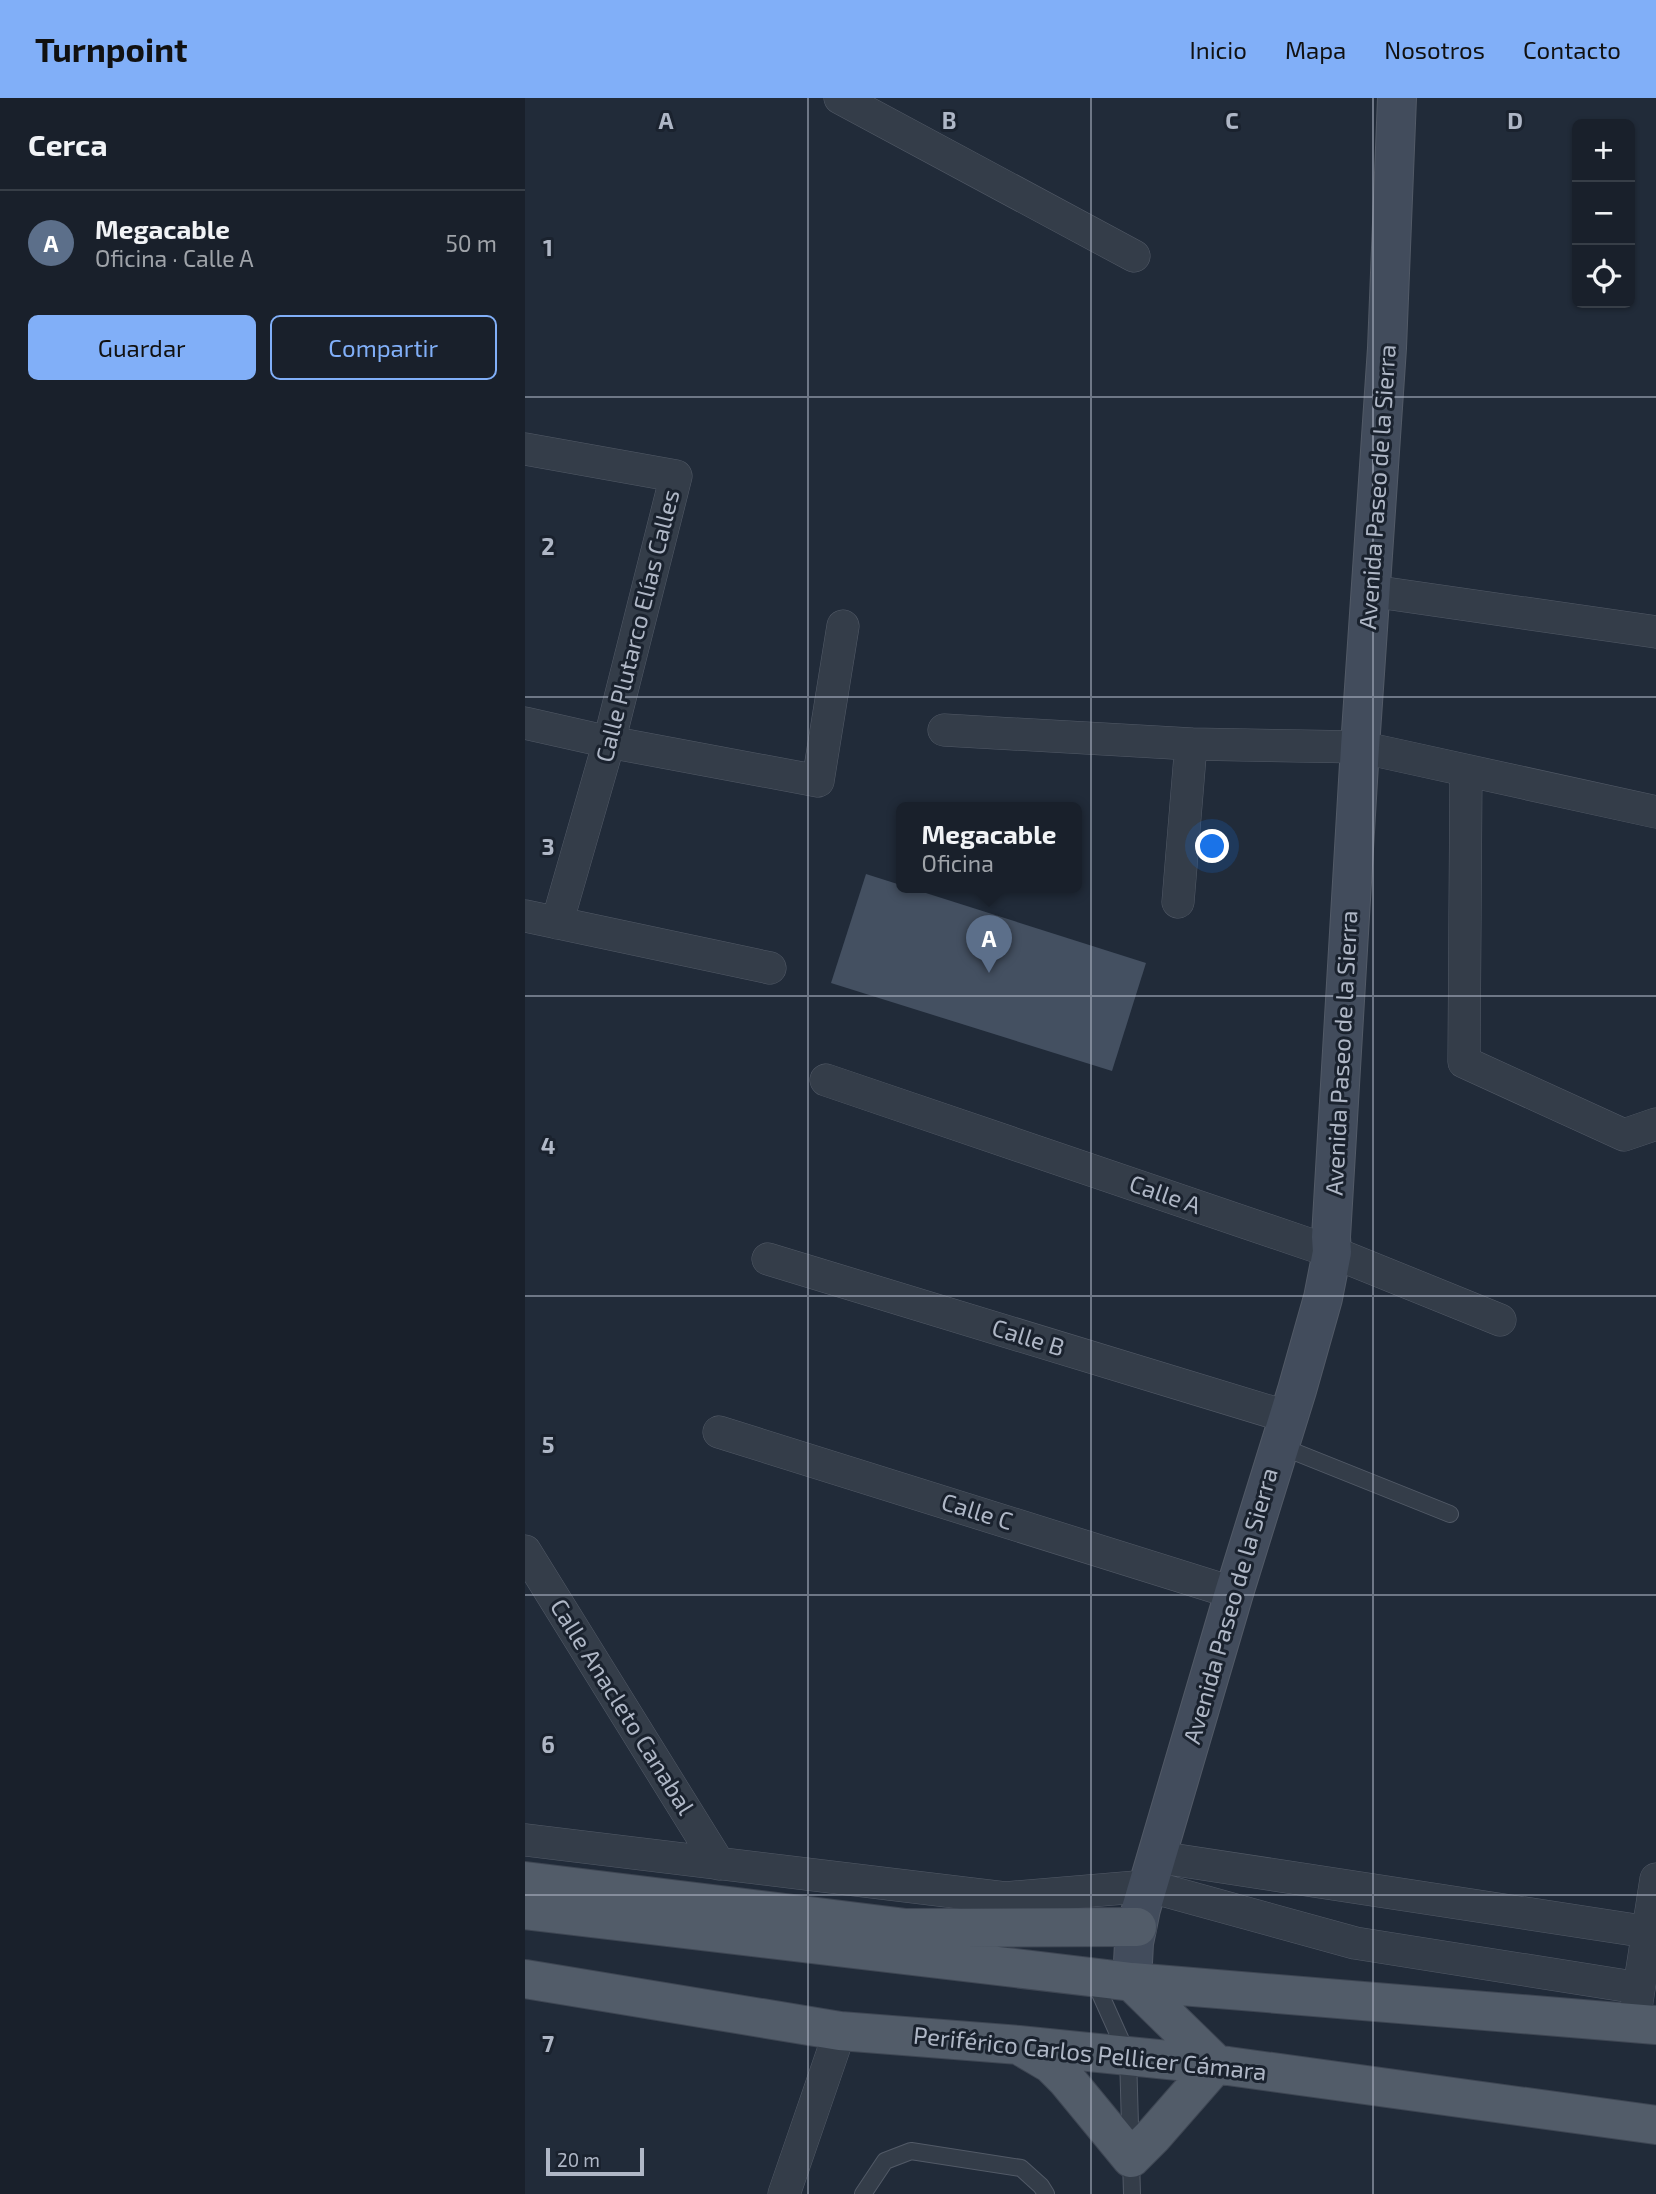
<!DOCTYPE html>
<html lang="es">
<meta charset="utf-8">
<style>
body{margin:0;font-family:"Exo 2",sans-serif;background:#222833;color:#f1f3f6}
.controls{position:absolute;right:21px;top:21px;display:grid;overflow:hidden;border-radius:10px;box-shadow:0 2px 5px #0004}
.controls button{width:63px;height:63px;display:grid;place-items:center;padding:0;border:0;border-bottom:2px solid #373e47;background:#19202b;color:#f1f3f6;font:35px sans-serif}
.scale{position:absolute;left:21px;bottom:18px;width:98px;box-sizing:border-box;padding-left:7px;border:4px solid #afb7c6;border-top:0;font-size:19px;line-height:24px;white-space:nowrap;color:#afb7c6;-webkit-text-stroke:5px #1a222e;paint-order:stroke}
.you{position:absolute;left:688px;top:749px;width:24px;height:24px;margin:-18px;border:5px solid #fff;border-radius:50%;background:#1a73e8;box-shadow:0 0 0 10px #1a73e833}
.badge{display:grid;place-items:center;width:46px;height:46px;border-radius:50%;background:#81aff8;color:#fff;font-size:23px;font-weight:700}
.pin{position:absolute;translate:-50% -58px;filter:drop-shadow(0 2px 4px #0008)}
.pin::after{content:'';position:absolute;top:37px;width:24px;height:21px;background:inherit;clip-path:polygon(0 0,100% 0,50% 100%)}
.popup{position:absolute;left:371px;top:704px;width:186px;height:91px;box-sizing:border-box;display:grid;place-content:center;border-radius:10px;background:#19202b;filter:drop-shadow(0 2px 5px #0005);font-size:23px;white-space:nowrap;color:#9fa3a9}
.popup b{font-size:26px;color:#f1f3f6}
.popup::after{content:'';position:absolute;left:50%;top:100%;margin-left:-14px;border:14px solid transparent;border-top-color:#19202b}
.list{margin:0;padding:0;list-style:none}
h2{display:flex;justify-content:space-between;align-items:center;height:91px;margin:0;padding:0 28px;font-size:30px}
h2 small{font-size:23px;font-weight:400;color:#9fa3a9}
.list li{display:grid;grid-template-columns:46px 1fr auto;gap:21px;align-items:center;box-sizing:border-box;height:105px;padding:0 28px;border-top:2px solid #373e47}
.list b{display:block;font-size:26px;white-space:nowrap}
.list p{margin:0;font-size:23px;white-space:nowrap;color:#9fa3a9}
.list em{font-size:23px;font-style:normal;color:#9fa3a9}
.actions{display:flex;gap:14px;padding:21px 28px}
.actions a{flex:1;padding:16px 0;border:2px solid #81aff8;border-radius:10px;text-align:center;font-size:24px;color:#81aff8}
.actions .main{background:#81aff8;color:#111}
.icon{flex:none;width:38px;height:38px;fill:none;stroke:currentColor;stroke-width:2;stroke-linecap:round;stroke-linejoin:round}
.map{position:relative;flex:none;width:1131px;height:2096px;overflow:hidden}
header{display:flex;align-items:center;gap:42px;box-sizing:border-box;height:98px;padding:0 35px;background:#81aff8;color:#111}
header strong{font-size:33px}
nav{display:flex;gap:38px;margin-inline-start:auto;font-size:24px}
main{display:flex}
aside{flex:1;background:#19202b}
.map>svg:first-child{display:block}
</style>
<header>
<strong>Turnpoint</strong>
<nav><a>Inicio</a><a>Mapa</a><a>Nosotros</a><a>Contacto</a></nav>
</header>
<main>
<aside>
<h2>Cerca<small></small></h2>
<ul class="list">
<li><span class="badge" style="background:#5c6f8a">A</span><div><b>Megacable</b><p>Oficina · Calle A</p></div><em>50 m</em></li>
</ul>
<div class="actions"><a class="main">Guardar</a><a>Compartir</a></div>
</aside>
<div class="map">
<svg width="1131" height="2096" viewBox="0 0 1131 2096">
<rect width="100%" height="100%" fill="#212b39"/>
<path fill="#445061" d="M341,776L621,865L587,973L306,885Z"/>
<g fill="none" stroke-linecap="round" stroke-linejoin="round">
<g stroke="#525a67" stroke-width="18">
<path id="service" d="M755,1348L925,1416
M569,1882L603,1958L607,2096
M338,2096L360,2063L386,2053L496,2070L516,2088L521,2096"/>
</g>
<g stroke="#525a67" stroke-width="33">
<path id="minor" d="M315,0L609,158
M0,351L151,378L84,644L32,825
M846,493L1131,534
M0,625L84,644L293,683L318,528
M419,632L666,646L835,649L1131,714
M941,673L939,964L1099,1037L1131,1026
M653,804L666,646
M0,818L245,870
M301,982L807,1154L975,1222
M243,1161L763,1319
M194,1334L709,1495
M0,1453L194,1766
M0,1742L480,1800L623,1788L830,1845L1114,1890
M632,1759L1123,1834
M1111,1910L1131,1781
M259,2096L315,1933"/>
</g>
<g stroke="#525a67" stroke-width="40">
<path id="secondary" d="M607,1884L609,1845L616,1811L709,1495L772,1292L798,1200L807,1154L806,1139L835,649L862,250L872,0"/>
</g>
<g stroke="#3e4653" stroke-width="40">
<path id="primary" d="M0,1783L381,1830L612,1829
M0,1812L607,1884L1131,1927
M0,1881L315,1933L494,1947L703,1968L1131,2027
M497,1949L526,1966L541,1981L606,2060L628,2038L691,1966L607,1884"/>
</g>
<use href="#service" stroke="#343d49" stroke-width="16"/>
<use href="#minor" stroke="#343d49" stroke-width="32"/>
<use href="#secondary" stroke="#424c5c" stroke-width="38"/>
<use href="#primary" stroke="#525c69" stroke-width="38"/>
</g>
<path fill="none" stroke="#afb7c6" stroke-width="2" stroke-opacity="0.55" d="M283,0V2096M566,0V2096M848,0V2096M0,299H1131M0,599H1131M0,898H1131M0,1198H1131M0,1497H1131M0,1797H1131"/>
<g text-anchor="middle" stroke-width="6" stroke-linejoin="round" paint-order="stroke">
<g font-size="24" fill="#afb7c6" stroke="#1a222e">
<text transform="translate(853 389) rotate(-86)" y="8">Avenida Paseo de la Sierra</text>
<text transform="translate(113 528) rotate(-76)" y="8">Calle Plutarco Elías Calles</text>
<text transform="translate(817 955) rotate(-87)" y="8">Avenida Paseo de la Sierra</text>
<text transform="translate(640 1097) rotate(19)" y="8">Calle A</text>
<text transform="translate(503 1240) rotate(17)" y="8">Calle B</text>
<text transform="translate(452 1414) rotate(17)" y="8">Calle C</text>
<text transform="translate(706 1508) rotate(-74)" y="8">Avenida Paseo de la Sierra</text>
<text transform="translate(97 1609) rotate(58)" y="8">Calle Anacleto Canabal</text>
<text transform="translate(565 1956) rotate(6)" y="8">Periférico Carlos Pellicer Cámara</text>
</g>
</g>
<g font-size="23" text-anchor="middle" font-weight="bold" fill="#afb7c6" stroke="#1a222e" stroke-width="6" stroke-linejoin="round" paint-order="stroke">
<text x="141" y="31">A</text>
<text x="424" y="31">B</text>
<text x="707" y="31">C</text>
<text x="990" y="31">D</text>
<text x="23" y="158">1</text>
<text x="23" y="457">2</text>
<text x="23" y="757">3</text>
<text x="23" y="1056">4</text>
<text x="23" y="1355">5</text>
<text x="23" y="1655">6</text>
<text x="23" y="1954">7</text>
</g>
</svg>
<div class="controls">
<button>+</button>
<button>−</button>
<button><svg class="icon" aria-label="locate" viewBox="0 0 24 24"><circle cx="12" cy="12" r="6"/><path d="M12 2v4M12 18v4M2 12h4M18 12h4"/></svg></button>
</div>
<div class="scale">20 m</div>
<div class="you"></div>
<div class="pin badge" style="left:464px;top:875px;background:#5c6f8a">A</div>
<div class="popup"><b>Megacable</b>Oficina</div>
</div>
</main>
